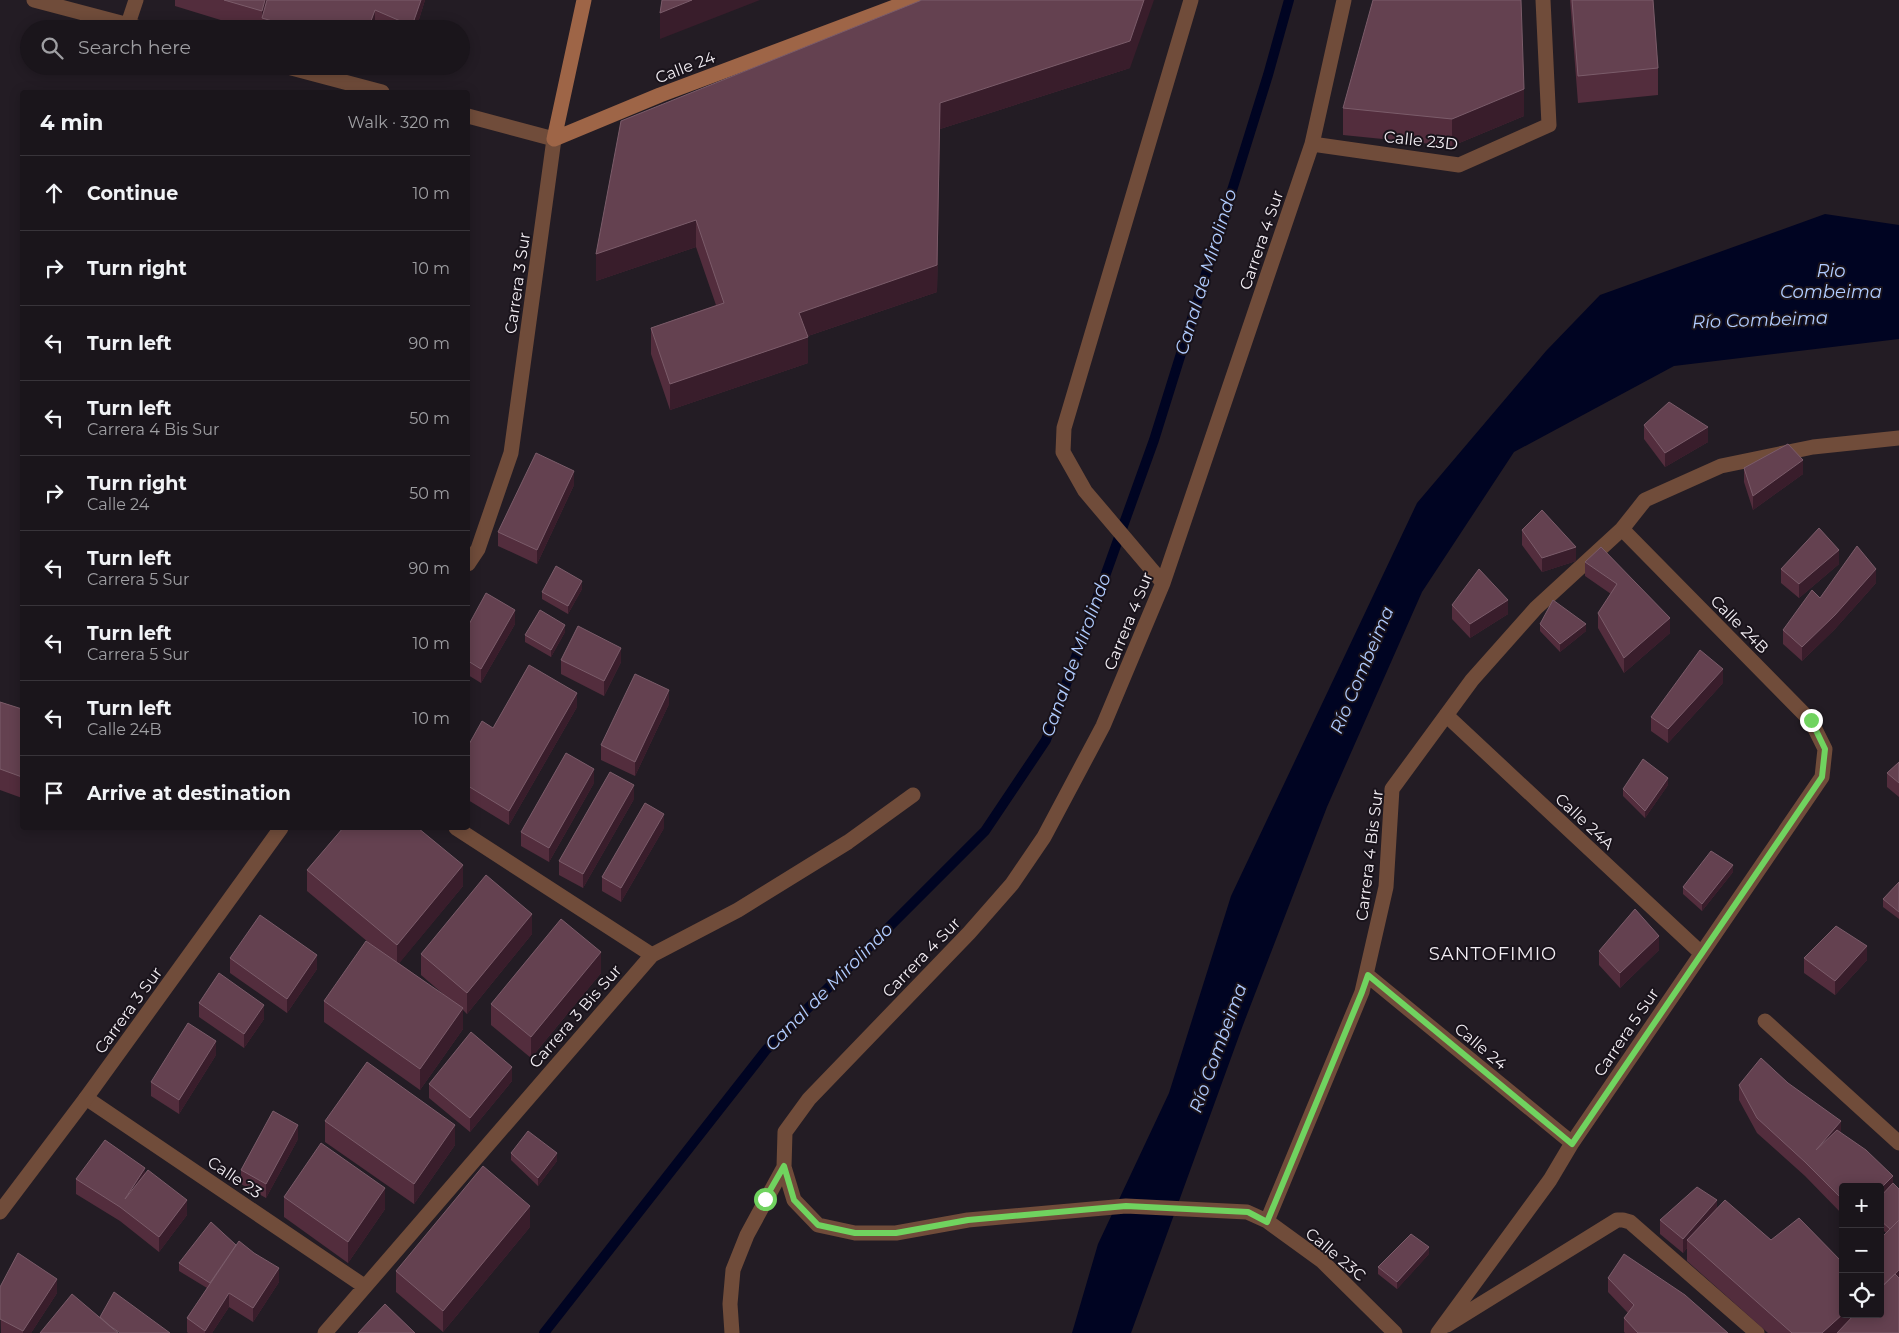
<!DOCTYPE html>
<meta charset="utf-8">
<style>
body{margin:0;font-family:Montserrat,sans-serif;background:#272228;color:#f1f3f6}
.controls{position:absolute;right:15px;bottom:15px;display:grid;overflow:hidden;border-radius:5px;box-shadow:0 2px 12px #0003}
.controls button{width:45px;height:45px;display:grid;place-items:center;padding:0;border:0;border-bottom:1px solid #38343a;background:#1a151b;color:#f1f3f6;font:25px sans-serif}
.stop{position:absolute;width:15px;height:15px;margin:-11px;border:4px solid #70d35f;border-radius:50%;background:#fff}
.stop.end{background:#70d35f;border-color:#fff;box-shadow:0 1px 5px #0008}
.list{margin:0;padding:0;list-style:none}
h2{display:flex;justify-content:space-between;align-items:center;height:65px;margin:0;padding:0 20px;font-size:21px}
h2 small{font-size:16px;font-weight:400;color:#9f9fa3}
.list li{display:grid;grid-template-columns:32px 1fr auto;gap:15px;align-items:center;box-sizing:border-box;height:75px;padding:0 20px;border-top:1px solid #38343a}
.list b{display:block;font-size:19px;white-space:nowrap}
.list p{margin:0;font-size:16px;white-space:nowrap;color:#9f9fa3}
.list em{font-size:16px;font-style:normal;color:#9f9fa3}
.icon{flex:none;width:28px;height:28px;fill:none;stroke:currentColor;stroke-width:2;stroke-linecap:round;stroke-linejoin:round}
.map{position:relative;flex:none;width:1899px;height:1333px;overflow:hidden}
.search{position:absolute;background:#1a151b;box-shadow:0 2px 12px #0003;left:20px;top:20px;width:450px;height:55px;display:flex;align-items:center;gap:12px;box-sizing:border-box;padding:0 18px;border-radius:28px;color:#9f9fa3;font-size:19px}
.panel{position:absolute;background:#1a151b;box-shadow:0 2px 12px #0003;left:20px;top:90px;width:450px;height:740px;border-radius:5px}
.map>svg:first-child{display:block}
</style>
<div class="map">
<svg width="1899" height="1333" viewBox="0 0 1899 1333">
<rect width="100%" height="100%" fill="#231c24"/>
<path fill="#000422" d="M1825,214L1899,225V339L1674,366L1514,452L1422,592L1327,807L1243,1025L1131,1333H1072L1098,1244L1169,1093L1231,896L1417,503L1546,351L1600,295Z"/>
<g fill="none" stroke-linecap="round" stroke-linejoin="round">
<path stroke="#000422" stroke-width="10" d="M544,1333L766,1050L985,831L1046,740L1154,440L1268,75L1289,0"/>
<path stroke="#704c3a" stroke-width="15" d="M34,0L144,29
M1344,0L1312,144L1163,583L1103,726L1044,837L1012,884L969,933L809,1099L785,1132L784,1167L794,1200L818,1225L855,1233H896L968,1220L1126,1206L1247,1212L1267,1221L1322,1261L1395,1333
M128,24L136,0
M284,66L382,92
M468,116L554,139
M1312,144L1459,165L1549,125L1543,0
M1163,583L1085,491L1063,452L1064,428L1191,0
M1446,715L1701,953
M456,828L652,955
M1367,975L1572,1143
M1765,1021L1899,1143
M86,1098L364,1286
M1267,1221L1362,992L1386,887L1392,789L1472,680L1536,608L1622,529L1645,500L1721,466L1813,447L1899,438
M1447,1325L1617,1220H1623L1630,1222L1757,1333
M325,1333L652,955L738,910L848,842L913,795
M732,1333L730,1304L733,1270L747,1235L784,1167
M1438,1333L1550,1180L1572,1143L1822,777L1825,749L1811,721L1622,529"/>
<path stroke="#704c3a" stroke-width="15" d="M468,564L478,549L511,453L554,139
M0,1212L86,1098L281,828"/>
<path stroke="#9e6547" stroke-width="15" d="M554,139L660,95L913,0
M554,139L584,0"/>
</g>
<path fill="#532d3d" d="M175,0H425L416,29H386L375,24L373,29H250L175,6Z
M1570,0H1653L1658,68V95L1578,103Z
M1130,68L940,129L937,292L808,336V363L670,410L651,354V328L716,305L696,247L596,281L621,121Z
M1343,108L1524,116L1452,146L1343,135Z
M1644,425L1708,442L1665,467L1644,439Z
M1744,468L1803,474L1753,510L1744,482Z
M574,485L537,564L498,546V532Z
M1522,530L1576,561L1542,572L1522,545Z
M1585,562L1670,618V633L1624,673L1598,628V613L1611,594L1585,576Z
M1839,564L1799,598L1781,583V569Z
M1876,583L1835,629L1802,661L1783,644V630L1820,598Z
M582,589L568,614L542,599V592Z
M1452,605L1508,614L1470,638L1452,619Z
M515,624L481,683L468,675V626Z
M1540,624L1586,631L1560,652L1540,631Z
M565,632L551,657L525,642V635Z
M561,660L621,662L604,696L561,674Z
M1723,683L1668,743L1651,731V717Z
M0,702L22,709V798L0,790Z
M669,704L635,776L601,760V745Z
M577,707L509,825L468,800V746L493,728Z
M1899,762V797L1887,787V773Z
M594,783L549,862L521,846V832Z
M1668,785L1645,818L1623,796V789Z
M634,799L583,888L559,875V861Z
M664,828L621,902L602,891V877Z
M307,870L463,886L399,963L450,1000L421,975V954L532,934L467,1014L463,1010V1029L420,1090L324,1022V1001L368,942L307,891Z
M1733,872L1702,911L1683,894V887Z
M1899,882V919L1883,907V899Z
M1659,950L1620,988L1599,965V951Z
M230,958L317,969L287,1013L230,973Z
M1804,958L1867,960L1835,995L1804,973Z
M601,973L531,1058L491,1025V1004Z
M199,1003L264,1019L244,1048L199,1017Z
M216,1055L179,1114L151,1096V1082Z
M512,1081L470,1132L429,1098V1084Z
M1739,1085L1841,1133L1893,1183L1899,1333H1768L1687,1261V1248L1683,1253L1660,1234V1220L1717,1208L1843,1314H1880L1886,1233L1880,1227V1187H1843V1215L1805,1176L1757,1133L1739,1100Z
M325,1121L455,1145L414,1204L325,1142Z
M298,1139L266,1198L241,1184V1170Z
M511,1153L557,1161L538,1186L511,1160Z
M145,1174L187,1215L159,1252L120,1221L76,1194V1179Z
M284,1197L385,1209L348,1263L284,1217Z
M530,1227L443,1332L396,1292V1271Z
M1429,1254L1397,1289L1378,1274V1267Z
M179,1263L279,1282L253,1322L229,1307L212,1333H188L187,1332V1318L207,1288L179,1271Z
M1608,1278L1728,1333H1625L1624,1332V1318L1628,1313L1608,1292Z
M0,1287L57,1293L31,1333H1Z"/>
<path fill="#391d2b" d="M265,0H271L262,18V11Z
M421,0H425L416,29H412V26Z
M692,0H760L660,39V13Z
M1144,0H1154L1130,68L940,129L937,292L799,339V313L940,103Z
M375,10V24L373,29H368Z
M1524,89V116L1452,146V119Z
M696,220V247L596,281V254Z
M808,337V363L670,410V384Z
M1708,427V442L1665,467V453Z
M1803,460V474L1753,510V496Z
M574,471V485L537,564V550Z
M1576,547V561L1542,572V558Z
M1839,550V564L1799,598V584Z
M1876,569V583L1835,629L1802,661V647Z
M582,581V589L568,614V606Z
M1508,600V614L1470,638V624Z
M515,610V624L481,683V669Z
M1670,618V633L1624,673V658Z
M1586,624V631L1560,652V644Z
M565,625V632L551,657V650Z
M621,648V662L604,696V681Z
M1723,669V683L1668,743V729Z
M669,690V704L635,776V762Z
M577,693V707L509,825V811Z
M594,769V783L549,862V848Z
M1668,778V785L1645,818V811Z
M634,785V799L583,888V874Z
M664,814V828L621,902V888Z
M463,865V886L397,966V945Z
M1733,865V872L1702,911V904Z
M532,914V934L467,1014V993Z
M1659,936V950L1620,988V973Z
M1867,946V960L1835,995V981Z
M601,952V973L531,1058V1037Z
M317,955V969L287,1013V999Z
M264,1005V1019L244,1048V1034Z
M463,1008V1029L420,1090V1069Z
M216,1041V1055L179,1114V1100Z
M512,1067V1081L470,1132V1118Z
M1841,1121V1135L1816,1150Z
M298,1125V1139L266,1198V1184Z
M455,1125V1145L414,1204V1184Z
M557,1153V1161L538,1186V1178Z
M145,1168V1182L125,1199Z
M1893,1176V1190L1880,1203V1189Z
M385,1188V1209L348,1263V1242Z
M187,1200V1215L159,1252V1237Z
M1717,1200V1215L1687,1240V1248L1683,1253V1239Z
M530,1206V1227L443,1332V1311Z
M1429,1247V1254L1397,1289V1282Z
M279,1268V1282L253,1322V1308Z
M1899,1270V1284L1880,1302V1288Z
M57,1279V1293L31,1333H23V1331Z
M229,1293V1307L212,1333H205V1331Z
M1843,1314H1865L1844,1333H1822Z"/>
<path fill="#644150" stroke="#7b5c6a" d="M224,0H265L262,11Z
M267,0H421L412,26L375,10L368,29H299L262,18Z
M662,0H692L660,13Z
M922,0H1144L1130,41L940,103L937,265L799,313L808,337L670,384L651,328L724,303L696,220L596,254L621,121Z
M1373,0H1521L1524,89L1452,119L1343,108Z
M1572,0H1653L1658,68L1578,76Z
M1669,402L1708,427L1665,453L1644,425Z
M1788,444L1803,460L1753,496L1744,468Z
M536,453L574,471L537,550L498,532Z
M1542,510L1576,547L1542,558L1522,530Z
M1819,528L1839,550L1799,584L1781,569Z
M1857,546L1876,569L1835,615L1802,647L1783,630L1812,590L1820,598Z
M1601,547L1670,618L1624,658L1598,613L1617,584L1585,562Z
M556,566L582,581L568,606L542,592Z
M1479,569L1508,600L1470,624L1452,605Z
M486,593L515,610L481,669L468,661V626Z
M1553,600L1586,624L1560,644L1540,624Z
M540,610L565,625L551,650L525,635Z
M578,626L621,648L604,681L561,660Z
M1700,650L1723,669L1668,729L1651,717Z
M529,665L577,693L509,811L468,786V746L482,721L493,728Z
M635,674L669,690L635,762L601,745Z
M0,702L22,709V777L0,769Z
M566,753L594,769L549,848L521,832Z
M1643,759L1668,778L1645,811L1623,789Z
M1899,762V783L1887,773Z
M610,772L634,785L583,874L559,861Z
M645,803L664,814L621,888L602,877Z
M343,828H418L463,865L397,945L307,870Z
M1711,851L1733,865L1702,904L1683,887Z
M486,875L532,914L467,993L421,954Z
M1899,882V912L1883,899Z
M1635,909L1659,936L1620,973L1599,951Z
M260,915L317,955L287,999L230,958Z
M561,919L601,952L531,1037L491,1004Z
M1836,926L1867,946L1835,981L1804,958Z
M366,941L463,1008L420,1069L324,1001Z
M219,973L264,1005L244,1034L199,1003Z
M188,1023L216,1041L179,1100L151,1082Z
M471,1032L512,1067L470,1118L429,1084Z
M1761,1058L1788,1083L1841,1121L1816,1150L1837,1130L1866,1150L1893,1176L1880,1189V1187H1843V1200L1805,1162L1757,1118L1739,1085Z
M367,1062L455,1125L414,1184L325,1121Z
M273,1111L298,1125L266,1184L241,1170Z
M528,1131L557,1153L538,1178L511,1153Z
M105,1140L145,1168L125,1199L148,1170L187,1200L159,1237L120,1207L76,1179Z
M321,1143L385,1188L348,1242L284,1197Z
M483,1166L530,1206L443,1311L396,1271Z
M1893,1183L1899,1189V1220L1890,1229L1880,1220V1197Z
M1697,1187L1717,1200L1683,1239L1660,1220Z
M1725,1200L1771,1240L1799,1218L1843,1263V1314L1822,1333H1792L1687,1240Z
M1899,1220V1270L1880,1288V1239Z
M211,1222L236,1245L210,1283L179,1263Z
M1411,1234L1429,1247L1397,1282L1378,1267Z
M239,1241L254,1253L279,1268L253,1308L229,1293L205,1331L187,1318Z
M18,1253L57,1279L23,1331L0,1319V1287Z
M1624,1254L1685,1295L1728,1333H1638L1624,1318L1634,1305L1608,1278Z
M1895,1274L1899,1278V1333H1837L1855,1314H1880V1289Z
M114,1292L170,1333H120L110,1326L100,1317Z
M72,1294L118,1333H40Z
M385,1304L415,1333H358Z"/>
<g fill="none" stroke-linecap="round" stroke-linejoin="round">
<path stroke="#70d35f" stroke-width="6" d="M765,1199L784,1166L794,1200L818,1225L855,1233H896L968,1220L1126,1206L1248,1212L1267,1222L1362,992L1368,975L1572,1144L1822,777L1825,749L1811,720"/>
</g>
<g text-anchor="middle" stroke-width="4" stroke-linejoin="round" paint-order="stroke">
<g font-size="16" fill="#f3eef4" stroke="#19131b">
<text transform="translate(685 67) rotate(-21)" y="6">Calle 24</text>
<text transform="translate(1421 140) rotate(6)" y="6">Calle 23D</text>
<text transform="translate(1261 240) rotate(-71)" y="6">Carrera 4 Sur</text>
<text transform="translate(517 283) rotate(-82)" y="6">Carrera 3 Sur</text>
<text transform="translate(1128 621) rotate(-68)" y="6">Carrera 4 Sur</text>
<text transform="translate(1740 624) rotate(45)" y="6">Calle 24B</text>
<text transform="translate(1585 821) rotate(43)" y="6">Calle 24A</text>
<text transform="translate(1369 855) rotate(-83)" y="6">Carrera 4 Bis Sur</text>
<text transform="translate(921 957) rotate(-46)" y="6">Carrera 4 Sur</text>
<text transform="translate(128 1010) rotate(-54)" y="6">Carrera 3 Sur</text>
<text transform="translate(575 1016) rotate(-49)" y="6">Carrera 3 Bis Sur</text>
<text transform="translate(1626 1032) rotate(-56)" y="6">Carrera 5 Sur</text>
<text transform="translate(1481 1046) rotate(40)" y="6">Calle 24</text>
<text transform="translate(235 1177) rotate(34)" y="6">Calle 23</text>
<text transform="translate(1336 1254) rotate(40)" y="6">Calle 23C</text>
</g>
<g font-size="18" font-style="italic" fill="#b1ccff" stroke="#19131b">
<text x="1831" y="277">Rio<tspan x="1831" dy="21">Combeima</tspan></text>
<text transform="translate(1206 272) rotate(-73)" y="6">Canal de Mirolindo</text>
<text transform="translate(1760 320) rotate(-2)" y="6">Río Combeima</text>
<text transform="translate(1076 655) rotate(-70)" y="6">Canal de Mirolindo</text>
<text transform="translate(1362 670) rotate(-67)" y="6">Río Combeima</text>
<text transform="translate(829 987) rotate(-45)" y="6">Canal de Mirolindo</text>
<text transform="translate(1218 1048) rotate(-70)" y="6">Río Combeima</text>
</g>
<g font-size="18" letter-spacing="1" fill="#f3eef4" stroke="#19131b">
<text x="1493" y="960">SANTOFIMIO</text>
</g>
</g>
</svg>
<div class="controls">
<button>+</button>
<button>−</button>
<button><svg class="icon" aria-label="locate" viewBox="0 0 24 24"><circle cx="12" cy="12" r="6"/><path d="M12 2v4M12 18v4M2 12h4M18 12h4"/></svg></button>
</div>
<div class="stop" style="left:765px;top:1199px"></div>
<div class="stop end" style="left:1811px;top:720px"></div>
<div class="search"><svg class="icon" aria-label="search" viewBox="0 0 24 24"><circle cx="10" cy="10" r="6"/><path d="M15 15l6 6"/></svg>Search here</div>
<section class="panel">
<h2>4 min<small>Walk · 320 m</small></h2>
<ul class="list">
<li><svg class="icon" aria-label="ahead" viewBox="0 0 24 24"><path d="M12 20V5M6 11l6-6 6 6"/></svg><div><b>Continue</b></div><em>10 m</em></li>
<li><svg class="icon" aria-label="right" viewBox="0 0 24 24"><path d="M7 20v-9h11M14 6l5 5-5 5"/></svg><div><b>Turn right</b></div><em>10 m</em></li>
<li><svg class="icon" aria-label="left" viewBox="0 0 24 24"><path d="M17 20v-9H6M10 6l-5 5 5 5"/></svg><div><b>Turn left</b></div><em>90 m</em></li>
<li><svg class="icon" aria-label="left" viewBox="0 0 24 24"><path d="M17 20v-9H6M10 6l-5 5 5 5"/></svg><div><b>Turn left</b><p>Carrera 4 Bis Sur</p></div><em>50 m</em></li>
<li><svg class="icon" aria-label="right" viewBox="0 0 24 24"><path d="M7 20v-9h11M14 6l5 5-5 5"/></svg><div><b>Turn right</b><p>Calle 24</p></div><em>50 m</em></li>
<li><svg class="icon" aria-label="left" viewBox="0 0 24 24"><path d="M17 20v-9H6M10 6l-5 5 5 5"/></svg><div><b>Turn left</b><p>Carrera 5 Sur</p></div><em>90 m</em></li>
<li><svg class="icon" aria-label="left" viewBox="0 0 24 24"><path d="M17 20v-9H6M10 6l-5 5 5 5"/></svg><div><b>Turn left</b><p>Carrera 5 Sur</p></div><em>10 m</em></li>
<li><svg class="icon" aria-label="left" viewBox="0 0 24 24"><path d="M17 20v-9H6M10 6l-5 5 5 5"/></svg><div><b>Turn left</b><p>Calle 24B</p></div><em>10 m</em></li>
<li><svg class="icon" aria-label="arrive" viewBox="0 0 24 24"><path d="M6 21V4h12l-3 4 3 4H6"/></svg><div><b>Arrive at destination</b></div></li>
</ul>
</section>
</div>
